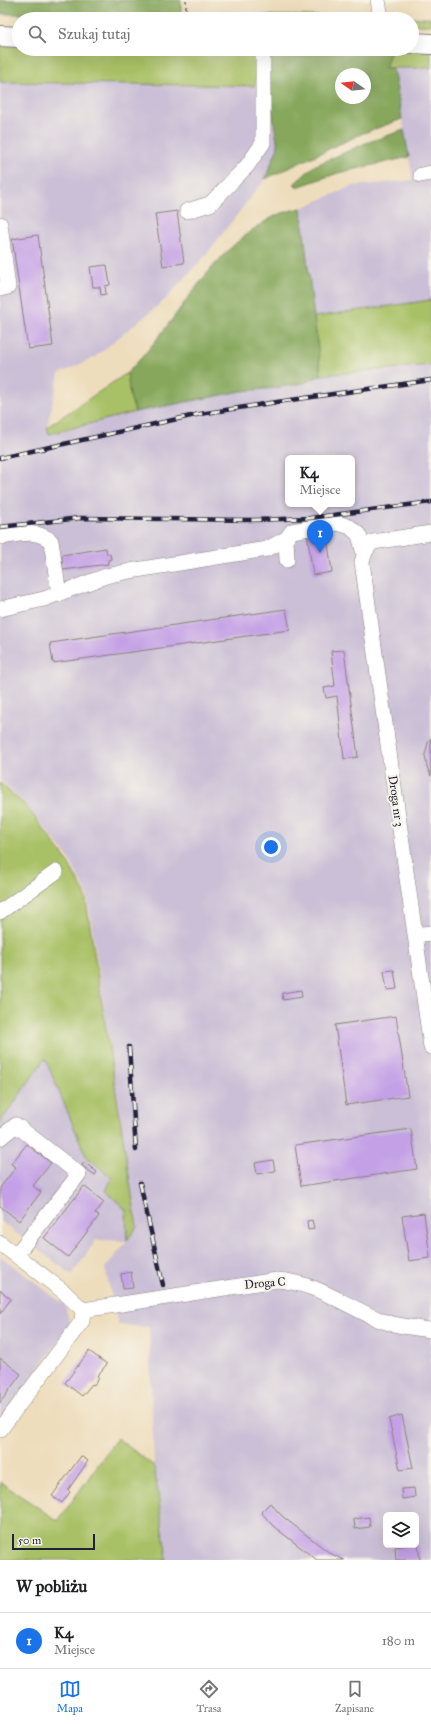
<!DOCTYPE html>
<html lang="pl">
<meta charset="utf-8">
<style>
body{margin:0;font-family:"IM FELL Great Primer",serif;background:#f2f2f2;color:#202124}
.controls{position:absolute;right:12px;bottom:12px;display:grid;overflow:hidden;border-radius:6px;box-shadow:0 4px 16px #0002}
.controls button{width:36px;height:36px;display:grid;place-items:center;padding:0;border:0;border-bottom:1px solid #e0e0e0;background:#fff;color:#202124;font:20px sans-serif}
.compass{position:absolute;left:335px;top:68px;width:36px;height:36px;border-radius:50%;background:#fff;box-shadow:0 4px 16px #0002;rotate:284deg}
.scale{position:absolute;left:12px;bottom:10px;width:83px;box-sizing:border-box;padding-left:4px;border:2px solid #22223b;border-top:0;font-size:11px;line-height:14px;white-space:nowrap;color:#22223b;-webkit-text-stroke:3px #f7f3e8;paint-order:stroke}
.you{position:absolute;left:271px;top:847px;width:14px;height:14px;margin:-10px;border:3px solid #fff;border-radius:50%;background:#1a73e8;box-shadow:0 0 0 6px #1a73e833}
.badge{display:grid;place-items:center;width:26px;height:26px;border-radius:50%;background:#1a73e8;color:#fff;font-size:13px;font-weight:700}
.pin{position:absolute;translate:-50% -33px;filter:drop-shadow(0 1px 2px #0008)}
.pin::after{content:'';position:absolute;top:21px;width:14px;height:12px;background:inherit;clip-path:polygon(0 0,100% 0,50% 100%)}
.popup{position:absolute;left:285px;top:455px;width:70px;height:52px;box-sizing:border-box;display:grid;place-content:center;border-radius:6px;background:#fff;filter:drop-shadow(0 1px 3px #0005);font-size:13px;white-space:nowrap;color:#757577}
.popup b{font-size:15px;color:#202124}
.popup::after{content:'';position:absolute;left:50%;top:100%;margin-left:-8px;border:8px solid transparent;border-top-color:#fff}
.list{margin:0;padding:0;list-style:none}
h2{display:flex;justify-content:space-between;align-items:center;height:52px;margin:0;padding:0 16px;font-size:17px}
h2 small{font-size:13px;font-weight:400;color:#757577}
.list li{display:grid;grid-template-columns:26px 1fr auto;gap:12px;align-items:center;box-sizing:border-box;height:56px;padding:0 16px;border-top:1px solid #e0e0e0}
.list b{display:block;font-size:15px;white-space:nowrap}
.list p{margin:0;font-size:13px;white-space:nowrap;color:#757577}
.list em{font-size:13px;font-style:normal;color:#757577}
.icon{flex:none;width:22px;height:22px;fill:none;stroke:currentColor;stroke-width:2;stroke-linecap:round;stroke-linejoin:round}
.map{position:relative;flex:none;width:431px;height:1560px;overflow:hidden}
.search{position:absolute;background:#fff;box-shadow:0 4px 16px #0002;left:12px;right:12px;top:12px;height:44px;display:flex;align-items:center;gap:10px;box-sizing:border-box;padding:0 14px;border-radius:22px;color:#757577;font-size:15px}
.sheet{height:108px;background:#fff}
nav{display:flex;justify-content:space-around;align-items:center;box-sizing:border-box;height:56px;border-top:1px solid #e0e0e0;background:#fff;font-size:11px;color:#757577}
nav a{display:grid;justify-items:center;gap:2px}
nav .on{color:#1a73e8}
.map>svg:first-child{display:block}
</style>
<div class="map">
<svg width="431" height="1560" viewBox="0 0 431 1560">
<rect width="100%" height="100%" fill="#f7f3e8"/>
<filter id="ink" filterUnits="userSpaceOnUse"><feTurbulence type="fractalNoise" baseFrequency=".025" numOctaves="2"/><feDisplacementMap in="SourceGraphic" scale="8" xChannelSelector="R" yChannelSelector="G"/><feConvolveMatrix kernelMatrix="1 2 1 2 8 2 1 2 1" color-interpolation-filters="sRGB"/></filter>
<filter id="wash" filterUnits="userSpaceOnUse"><feTurbulence type="fractalNoise" baseFrequency=".012" numOctaves="4" result="noise"/><feDisplacementMap in="SourceGraphic" scale="16" xChannelSelector="R" yChannelSelector="G"/><feGaussianBlur stdDeviation="0.9" result="paint"/><feColorMatrix in="noise" values="0 0 0 0 0 0 0 0 0 0 0 0 0 0 0 0 0 1.4 0 .05"/><feComposite in="paint" operator="in"/></filter>
<g filter="url(#wash)">
<rect width="100%" height="100%" fill="#eeddbc"/>
<path fill="#cabfd6" fill-rule="evenodd" d="M393,68H431V300L314,317L301,208L353,186L413,180Z
M0,82L268,87L278,147L265,179L209,251L166,299L95,357L59,374L47,427L49,433L135,412L242,391L275,388L304,383L321,375L431,365V1560H167L154,1466L149,1327L118,1325L105,1268L127,1241L96,1240L72,1275L0,1221V1123L45,1058L86,1156L112,1178L106,1191L126,1210L137,1227L87,894L68,857L28,807L0,780ZM288,458H352V504H288ZM386,1515H416V1545H386Z
M0,1256L65,1305L70,1326L0,1419Z"/>
<path fill="#a9c166" stroke="#667250" d="M192,14L431,18V25H412V19H192Z
M0,45H19V49H252C262,59 257,74 255,86L0,82Z
M391,49H431V68H385Z
M431,300V365L321,375L314,317Z
M127,373L130,396L135,412L49,434L47,427Z
M0,783L27,807L66,859L85,894L137,1227L127,1240L126,1210L106,1191L112,1178L86,1156L45,1058L0,1123Z
M117,1438L154,1466L167,1560H0V1482L58,1521Z"/>
<path fill="#86a75b" stroke="#54644b" fill-rule="evenodd" d="M0,0H181V14H0Z
M270,49H391L385,68H393L402,119L361,134L265,179L278,147L268,87ZM341,74H365V98H341Z
M404,130L409,157L338,173L297,187L294,184L314,166L366,143Z
M301,208L321,375L304,383L275,388L242,391L135,412L130,396L127,373C179,322 208,250 275,216C283,212 293,210 301,208Z"/>
<g id="blocks">
<path fill="#c4a1e6" d="M177,211L184,263L163,266L155,214Z
M38,235L53,346L28,349L12,239Z
M107,265L110,285L105,286L106,294L101,295L100,287H93L90,267Z
M326,530L332,572L313,575L307,533Z
M106,548L107,554H110L111,559L108,560V564L63,570L62,555Z
M286,609L290,630L53,663L50,643Z
M344,650L358,757L344,759L337,696L326,698L324,688L335,686L331,651Z
M431,738V776L427,767L425,755L428,743Z
M394,970L397,989L387,990L384,971Z
M301,990L302,997L283,1000L282,993Z
M396,1016L408,1096L346,1105L335,1025Z
M411,1129L417,1169L301,1186L295,1145Z
M27,1144L51,1163L33,1186L41,1192L19,1221L0,1206V1188L16,1167L11,1164Z
M273,1160L275,1171L257,1174L255,1163Z
M84,1162L97,1172L95,1175L82,1166Z
M84,1186L104,1202L95,1214L99,1216L68,1257L44,1238Z
M424,1213L430,1258L409,1261L402,1216Z
M312,1220L314,1229L308,1230L307,1221Z
M131,1272L133,1288L123,1289L121,1274Z
M0,1290L11,1299L0,1314Z
M89,1351L107,1364L97,1376L99,1378L94,1385L92,1384L82,1396L65,1383Z
M0,1358L21,1374L0,1403Z
M402,1415L413,1468L400,1470L389,1419Z
M81,1456L88,1461L68,1490L70,1492L62,1503L52,1496Z
M414,1488L415,1497L402,1499L401,1489Z
M270,1503L282,1516L331,1554L344,1560H317L273,1526L261,1512Z
M369,1517L370,1527L355,1529L354,1519Z
M416,1544H418L420,1560H396L395,1547Z"/>
</g>
</g>
<g filter="url(#ink)">
<use href="#blocks" fill-opacity="0" stroke="#88807c" stroke-width="1"/>
<g fill="none" stroke-linecap="round" stroke-linejoin="round">
<g stroke="#88807c" stroke-width="16">
<path id="minor" d="M378,0L381,19
M421,175L431,173
M187,211L210,204L247,166L263,143V49
M0,224L8,287L0,289
M431,533L373,542C366,548 364,554 362,562L431,1047
M0,537C19,535 35,528 51,541L59,594
M287,560L286,539L292,531L338,523L350,527L359,535L364,554
M0,609L44,599L106,576L130,571L267,549L286,539
M0,912L56,872
M415,935L431,933
M0,1138L16,1125L79,1174L16,1255
M0,1243L64,1292L83,1310L82,1321L0,1430
M83,1310L277,1280C318,1283 343,1305 380,1320C396,1326 414,1328 431,1330"/>
</g>
<g stroke="#88807c" stroke-width="22">
<path id="major" d="M0,36L19,37
M412,43L431,44"/>
</g>
<path stroke="#88807c" stroke-width="2" stroke-dasharray="3 3" stroke-linecap="butt" d="M186,0V19"/>
<use href="#minor" stroke="#fff" stroke-width="15"/>
<use href="#major" stroke="#fff" stroke-width="20"/>
<g stroke="#22223b" stroke-width="4.5">
<path id="rail" d="M0,458L200,414L277,402L431,380
M0,527L80,518L254,520L310,518L431,502
M129,1047L136,1150
M140,1183L163,1285"/>
</g>
<use href="#rail" stroke="#f7f3e8" stroke-width="3" stroke-dasharray="9" stroke-linecap="butt"/>
</g>
</g>
<g text-anchor="middle" stroke-width="4" stroke-linejoin="round" paint-order="stroke">
<g font-size="12" fill="#22223b" stroke="#f7f3e8">
<text transform="translate(396 801) rotate(82)" y="4">Droga nr 3</text>
<text transform="translate(265 1283) rotate(-5)" y="4">Droga C</text>
</g>
</g>
</svg>
<div class="controls">
<button><svg class="icon" aria-label="layers" viewBox="0 0 24 24"><path d="M12 4l9 5-9 5-9-5zM3 14l9 5 9-5"/></svg></button>
</div>
<svg class="compass" viewBox="-18 -18 36 36"><path d="M0-13l5 13h-10z" fill="#e53935"/><path d="M0 13l5-13h-10z" fill="#757577"/></svg>
<div class="scale">50 m</div>
<div class="you"></div>
<div class="pin badge" style="left:320px;top:553px">1</div>
<div class="popup"><b>K4</b>Miejsce</div>
<div class="search"><svg class="icon" aria-label="search" viewBox="0 0 24 24"><circle cx="10" cy="10" r="6"/><path d="M15 15l6 6"/></svg>Szukaj tutaj</div>
</div>
<section class="sheet">
<h2>W pobliżu<small></small></h2>
<ul class="list">
<li><span class="badge">1</span><div><b>K4</b><p>Miejsce</p></div><em>180 m</em></li>
</ul>
</section>
<nav>
<a class="on"><svg class="icon" aria-label="map" viewBox="0 0 24 24"><path d="M3 6l6-2 6 2 6-2v14l-6 2-6-2-6 2zM9 4v14M15 6v14"/></svg>Mapa</a>
<a><svg class="icon" aria-label="directions" viewBox="0 0 24 24"><path d="M12 3l9 9-9 9-9-9zM9 14v-3h6M13 9l2 2-2 2"/></svg>Trasa</a>
<a><svg class="icon" aria-label="saved" viewBox="0 0 24 24"><path d="M7 4h10v16l-5-4-5 4z"/></svg>Zapisane</a>
</nav>
